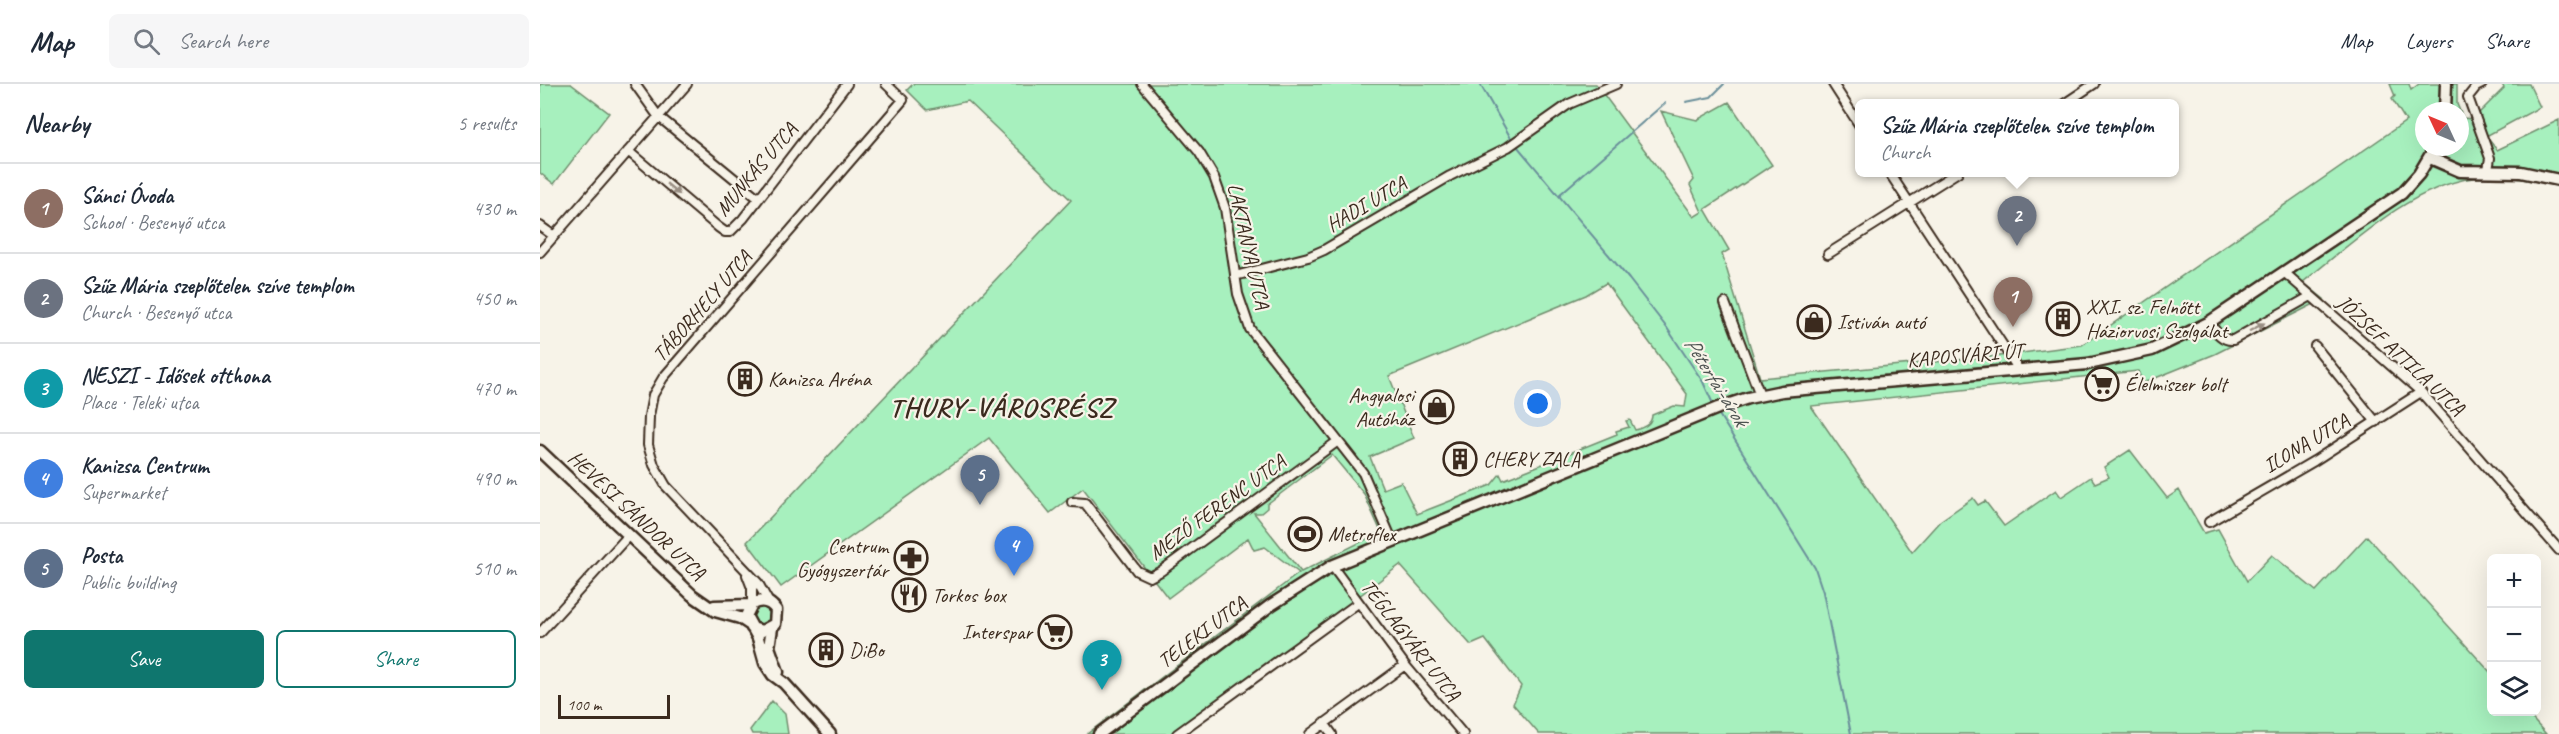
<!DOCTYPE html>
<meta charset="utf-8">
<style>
body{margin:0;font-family:Caveat,sans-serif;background:#f6f6f7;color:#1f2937}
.controls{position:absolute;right:18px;bottom:18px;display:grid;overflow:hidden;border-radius:9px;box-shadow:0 6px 24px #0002}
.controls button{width:54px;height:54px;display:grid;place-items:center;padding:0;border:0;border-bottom:2px solid #e0e1e3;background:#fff;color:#1f2937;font:30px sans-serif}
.compass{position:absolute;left:1875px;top:18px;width:54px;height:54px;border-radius:50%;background:#fff;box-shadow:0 6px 24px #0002;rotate:314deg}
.scale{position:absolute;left:18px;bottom:15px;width:112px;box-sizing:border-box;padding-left:6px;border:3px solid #3b2a1e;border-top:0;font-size:16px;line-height:21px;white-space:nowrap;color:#3b2a1e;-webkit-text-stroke:4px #f7f3e8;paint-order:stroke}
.you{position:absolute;left:998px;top:320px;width:21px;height:21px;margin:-15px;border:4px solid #fff;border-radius:50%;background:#1a73e8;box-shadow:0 0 0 9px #1a73e833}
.badge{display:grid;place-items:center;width:39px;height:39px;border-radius:50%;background:#0f766e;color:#fff;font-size:20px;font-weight:700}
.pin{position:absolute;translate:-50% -50px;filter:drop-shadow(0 2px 3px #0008)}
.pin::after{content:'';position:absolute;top:32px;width:21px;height:18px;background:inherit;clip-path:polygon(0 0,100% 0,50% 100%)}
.popup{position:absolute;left:1315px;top:15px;width:324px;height:78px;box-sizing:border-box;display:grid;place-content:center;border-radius:9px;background:#fff;filter:drop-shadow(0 2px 4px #0005);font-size:20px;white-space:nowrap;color:#747a83}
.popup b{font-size:22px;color:#1f2937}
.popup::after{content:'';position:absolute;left:50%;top:100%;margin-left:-12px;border:12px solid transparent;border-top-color:#fff}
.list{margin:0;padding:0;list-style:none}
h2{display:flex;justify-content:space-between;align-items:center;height:78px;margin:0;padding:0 24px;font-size:26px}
h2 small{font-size:20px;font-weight:400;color:#747a83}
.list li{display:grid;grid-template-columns:39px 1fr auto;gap:18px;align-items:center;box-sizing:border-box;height:90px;padding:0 24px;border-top:2px solid #e0e1e3}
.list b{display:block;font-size:22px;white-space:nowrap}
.list p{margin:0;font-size:20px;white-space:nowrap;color:#747a83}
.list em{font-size:20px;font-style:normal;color:#747a83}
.actions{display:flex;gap:12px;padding:18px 24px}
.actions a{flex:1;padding:14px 0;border:2px solid #0f766e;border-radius:9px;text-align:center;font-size:21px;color:#0f766e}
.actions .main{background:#0f766e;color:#fff}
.icon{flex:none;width:33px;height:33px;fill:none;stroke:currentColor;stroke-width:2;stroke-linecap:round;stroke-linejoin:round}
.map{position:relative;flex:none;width:2019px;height:650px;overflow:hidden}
header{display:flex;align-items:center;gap:36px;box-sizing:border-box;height:84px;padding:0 30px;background:#fff;border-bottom:2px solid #e0e1e3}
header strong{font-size:28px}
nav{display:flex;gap:33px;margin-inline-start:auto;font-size:21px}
.search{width:420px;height:54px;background:#f6f6f7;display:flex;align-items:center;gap:15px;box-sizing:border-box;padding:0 21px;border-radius:9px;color:#747a83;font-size:22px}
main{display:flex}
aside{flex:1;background:#fff}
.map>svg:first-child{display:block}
</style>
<header>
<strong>Map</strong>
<div class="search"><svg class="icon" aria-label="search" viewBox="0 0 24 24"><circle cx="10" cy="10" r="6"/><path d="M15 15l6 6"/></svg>Search here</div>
<nav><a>Map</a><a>Layers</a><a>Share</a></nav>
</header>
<main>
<aside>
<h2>Nearby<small>5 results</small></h2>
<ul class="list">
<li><span class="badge" style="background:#8d6e63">1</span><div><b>Sánci Óvoda</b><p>School · Besenyő utca</p></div><em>430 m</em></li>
<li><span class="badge" style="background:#6b7280">2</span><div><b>Szűz Mária szeplőtelen szíve templom</b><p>Church · Besenyő utca</p></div><em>450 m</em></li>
<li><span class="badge" style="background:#0f9aa8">3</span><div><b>NESZI - Idősek otthona</b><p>Place · Teleki utca</p></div><em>470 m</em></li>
<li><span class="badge" style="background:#3f7fe0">4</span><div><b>Kanizsa Centrum</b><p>Supermarket</p></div><em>490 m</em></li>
<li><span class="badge" style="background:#5c6f8a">5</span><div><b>Posta</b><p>Public building</p></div><em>510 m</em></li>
</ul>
<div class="actions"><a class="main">Save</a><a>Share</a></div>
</aside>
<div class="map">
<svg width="2019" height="650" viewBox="0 0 2019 650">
<rect width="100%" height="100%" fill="#f7f3e8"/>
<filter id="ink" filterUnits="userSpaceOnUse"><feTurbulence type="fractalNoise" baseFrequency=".0167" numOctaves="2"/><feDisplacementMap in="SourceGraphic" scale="12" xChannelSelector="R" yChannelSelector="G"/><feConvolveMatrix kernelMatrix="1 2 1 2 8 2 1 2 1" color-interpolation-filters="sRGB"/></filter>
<g filter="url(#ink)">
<path fill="#a7f0be" stroke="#718d6e" stroke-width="1.5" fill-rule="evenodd" d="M0,0H31L69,29L14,100L0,89Z
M373,0H1056L1154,133L1162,128L1150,101L1154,96L1121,27L1157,36L1189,18L1232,81L1165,125L1189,166L1182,170L1220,294L1459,272L1542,261L1866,37L1852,15L1855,12L1850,0H1869L1871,6L1879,0H1917V20L1920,27H1884V63H1920V27L1923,34L1933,35L1964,4L1962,0H1989L2000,23L1946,52L1957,66L2019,36V102C1991,96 1962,90 1933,94C1870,103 1811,160 1763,198L1784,215L1675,270L1603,299L1598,287L1271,322L1372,468L1400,437L1433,414L1438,421L1445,417L1464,442L1516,406L1521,413L1551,393L1555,399L1569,393L1564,383L1590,366L1627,414L1639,406L1664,449L1678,445L1707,497L1732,471L1776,507L1827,452L1951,589L1952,628H1986L2006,650H999L973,620L981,602L945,555L931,561L860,481L638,650H547L759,489L725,463L714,466L708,454L628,514L543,404L510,429L449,354L241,503L207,458L531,116L428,17L387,26L367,6ZM1066,199L1147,310L1145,323L1134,322L1112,331C1112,340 1103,344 1095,346L1090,336L1086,337L1089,343L1076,347L1077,350L963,396L960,390L951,401L877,430L861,398L843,405L830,373L874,354L849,292L1046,211ZM792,371L824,410L841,448L761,488L714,429H721L727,424V420Z
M213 532a9 9 0 1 1 18 0a9 9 0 1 1-18 0Z
M232,617L245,630L248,650H212L210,646Z"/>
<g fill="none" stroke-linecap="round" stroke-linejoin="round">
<path stroke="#6b8f9a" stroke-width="2" d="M940,0L972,56L1089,195L1127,244L1163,298L1174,322
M1146,18L1171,13L1184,0
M1019,111L1125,19
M1178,329L1275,484L1283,508L1311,650"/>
<g stroke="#3b2a1e" stroke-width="12">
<path id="street" d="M95,0L118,32L218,114
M602,0L659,68L674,93L685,124L698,210L710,245L823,389L852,456
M1293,0L1320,42
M1942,0L1936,3L1928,13L1950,74L1948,86
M1524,20L1554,0
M88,67L178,143L185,148H190L203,135L307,0
M1349,88L1479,286
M0,142L14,152
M0,168L147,0
M1288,170L1418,88
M1745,189L1881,308L2019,466
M695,192L768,173L784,166L910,92L968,63L1029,20L1076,0
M1185,219L1220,311
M1669,238C1675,246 1681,257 1693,256L1771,212
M1775,262L1836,338
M532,418L545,419L597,487L610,493L621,487L798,357
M1669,438L1774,377L1881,308
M792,482L865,581L923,650
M207,491L212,504V520
M229,519L218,499L126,402L114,381L108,361L109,332L113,311L123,294L363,16L346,0
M0,549L89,451
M784,639L792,650
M637,650L818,519
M770,650L865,581"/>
</g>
<g stroke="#3b2a1e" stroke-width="15">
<path id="secondary" d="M1905,27L1906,0
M1890,74L1920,87L1981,88L2019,96
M0,367L152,511L175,527L200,534L209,540
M174,522L211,521
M212,544L222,547L235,540L236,526C230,517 222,515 212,520L206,532L218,554L225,579L233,591L244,599L290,650
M232,544L229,563L238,588
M559,650L731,521L792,482L1178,324L1208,314L1242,307L1548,280L1612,266L1668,239L1862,109L1879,90L1895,63"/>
</g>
<use href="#street" stroke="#f7f3e8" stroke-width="8"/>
<use href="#secondary" stroke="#f7f3e8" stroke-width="10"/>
</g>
<defs><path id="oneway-solid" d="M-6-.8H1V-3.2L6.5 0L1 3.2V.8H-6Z" transform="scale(1.5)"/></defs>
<g fill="#998e83">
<use href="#oneway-solid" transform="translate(133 105) rotate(40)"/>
<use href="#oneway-solid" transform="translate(1717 243) rotate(-28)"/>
</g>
</g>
<defs>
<g id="building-ring" transform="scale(1.725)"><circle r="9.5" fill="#f7f3e8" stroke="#3b2a1e" stroke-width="1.5"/><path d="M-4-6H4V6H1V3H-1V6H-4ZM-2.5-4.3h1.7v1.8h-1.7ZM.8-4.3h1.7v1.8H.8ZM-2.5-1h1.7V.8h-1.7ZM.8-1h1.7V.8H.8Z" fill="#3b2a1e"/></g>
<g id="shop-ring" transform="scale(1.725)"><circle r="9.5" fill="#f7f3e8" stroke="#3b2a1e" stroke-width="1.5"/><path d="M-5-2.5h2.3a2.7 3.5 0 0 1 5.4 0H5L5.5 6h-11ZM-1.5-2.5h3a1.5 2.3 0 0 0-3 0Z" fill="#3b2a1e"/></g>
<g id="supermarket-ring" transform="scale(1.725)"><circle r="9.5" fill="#f7f3e8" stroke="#3b2a1e" stroke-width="1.5"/><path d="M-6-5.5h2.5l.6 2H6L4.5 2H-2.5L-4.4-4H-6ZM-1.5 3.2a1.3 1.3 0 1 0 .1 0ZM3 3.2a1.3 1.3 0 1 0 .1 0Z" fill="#3b2a1e"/></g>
<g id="stadium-ring" transform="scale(1.725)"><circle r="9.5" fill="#f7f3e8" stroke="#3b2a1e" stroke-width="1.5"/><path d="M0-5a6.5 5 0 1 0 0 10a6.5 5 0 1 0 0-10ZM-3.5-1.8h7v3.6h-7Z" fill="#3b2a1e"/></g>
<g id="pharmacy-ring" transform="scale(1.725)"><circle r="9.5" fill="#f7f3e8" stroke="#3b2a1e" stroke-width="1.5"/><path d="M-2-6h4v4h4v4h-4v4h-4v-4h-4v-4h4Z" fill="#3b2a1e"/></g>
<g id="restaurant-ring" transform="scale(1.725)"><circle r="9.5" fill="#f7f3e8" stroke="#3b2a1e" stroke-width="1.5"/><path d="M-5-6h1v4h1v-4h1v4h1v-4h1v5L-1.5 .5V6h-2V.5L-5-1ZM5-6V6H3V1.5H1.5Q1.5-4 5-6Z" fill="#3b2a1e"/></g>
</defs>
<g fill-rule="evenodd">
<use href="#building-ring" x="1523" y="235"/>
<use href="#shop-ring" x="1274" y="238"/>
<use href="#building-ring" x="205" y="295"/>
<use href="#supermarket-ring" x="1562" y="300"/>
<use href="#shop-ring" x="897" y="323"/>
<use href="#building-ring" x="920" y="375"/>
<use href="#stadium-ring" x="765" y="450"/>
<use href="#pharmacy-ring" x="371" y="474"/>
<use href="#restaurant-ring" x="369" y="511"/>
<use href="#supermarket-ring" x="515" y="548"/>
<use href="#building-ring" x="286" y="566"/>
</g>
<g text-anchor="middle" stroke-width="4.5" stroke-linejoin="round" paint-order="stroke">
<g font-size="21" fill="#3b2a1e" stroke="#f7f3e8">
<text transform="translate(216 85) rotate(-50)" y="7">MUNKÁS UTCA</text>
<text transform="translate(826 120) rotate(-30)" y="7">HADI UTCA</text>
<text transform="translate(709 162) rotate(77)" y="7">LAKTANYA UTCA</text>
<text transform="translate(162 222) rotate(-49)" y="7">TÁBORHELY UTCA</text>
<text transform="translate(1425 271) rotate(-5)" y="7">KAPOSVÁRI ÚT</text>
<text transform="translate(1861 271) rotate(43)" y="7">JÓZSEF ATTILA UTCA</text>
<text transform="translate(1766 359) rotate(-31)" y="7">ILONA UTCA</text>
<text transform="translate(677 423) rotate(-36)" y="7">MEZŐ FERENC UTCA</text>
<text transform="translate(97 431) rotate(43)" y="7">HEVESI SÁNDOR UTCA</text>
<text transform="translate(662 548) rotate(-37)" y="7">TELEKI UTCA</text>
<text transform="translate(871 556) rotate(52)" y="7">TÉGLAGYÁRI UTCA</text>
</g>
<g font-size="21" fill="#3b2a1e" stroke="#f7f3e8" text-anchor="start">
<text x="1546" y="230">XXI. sz. Felnőtt<tspan x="1546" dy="24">Háziorvosi Szolgálat</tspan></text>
<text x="1297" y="245">Istiván autó</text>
<text x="228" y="302">Kanizsa Aréna</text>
<text x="1585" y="307">Élelmiszer bolt</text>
<text x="874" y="318" text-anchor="end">Angyalosi<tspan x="874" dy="24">Autóház</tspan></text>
<text x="943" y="382">CHERY ZALA</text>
<text x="788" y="457">Metroflex</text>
<text x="348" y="469" text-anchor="end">Centrum<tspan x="348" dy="24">Gyógyszertár</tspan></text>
<text x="392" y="518">Torkos box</text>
<text x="492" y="555" text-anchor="end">Interspar</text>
<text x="309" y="573">DiBo</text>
</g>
<g font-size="22" font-style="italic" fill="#4f5452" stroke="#f7f3e8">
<text transform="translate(1177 297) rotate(58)" y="8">Péterfai-árok</text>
</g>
<g font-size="27" font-weight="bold" letter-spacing="1.5" fill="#3b2a1e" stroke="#f7f3e8">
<text x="462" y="332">THURY-VÁROSRÉSZ</text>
</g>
</g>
</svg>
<div class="controls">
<button>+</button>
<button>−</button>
<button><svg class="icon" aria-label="layers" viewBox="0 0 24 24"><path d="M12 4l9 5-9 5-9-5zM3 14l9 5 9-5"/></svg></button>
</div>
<svg class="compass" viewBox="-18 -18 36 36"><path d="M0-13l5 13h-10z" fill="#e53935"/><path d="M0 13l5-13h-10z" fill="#747a83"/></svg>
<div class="scale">100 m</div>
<div class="you"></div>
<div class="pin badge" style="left:1473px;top:243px;background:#8d6e63">1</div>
<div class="pin badge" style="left:1477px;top:162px;background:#6b7280">2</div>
<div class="popup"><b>Szűz Mária szeplőtelen szíve templom</b>Church</div>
<div class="pin badge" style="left:562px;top:606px;background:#0f9aa8">3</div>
<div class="pin badge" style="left:474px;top:492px;background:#3f7fe0">4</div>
<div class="pin badge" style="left:440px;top:421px;background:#5c6f8a">5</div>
</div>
</main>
